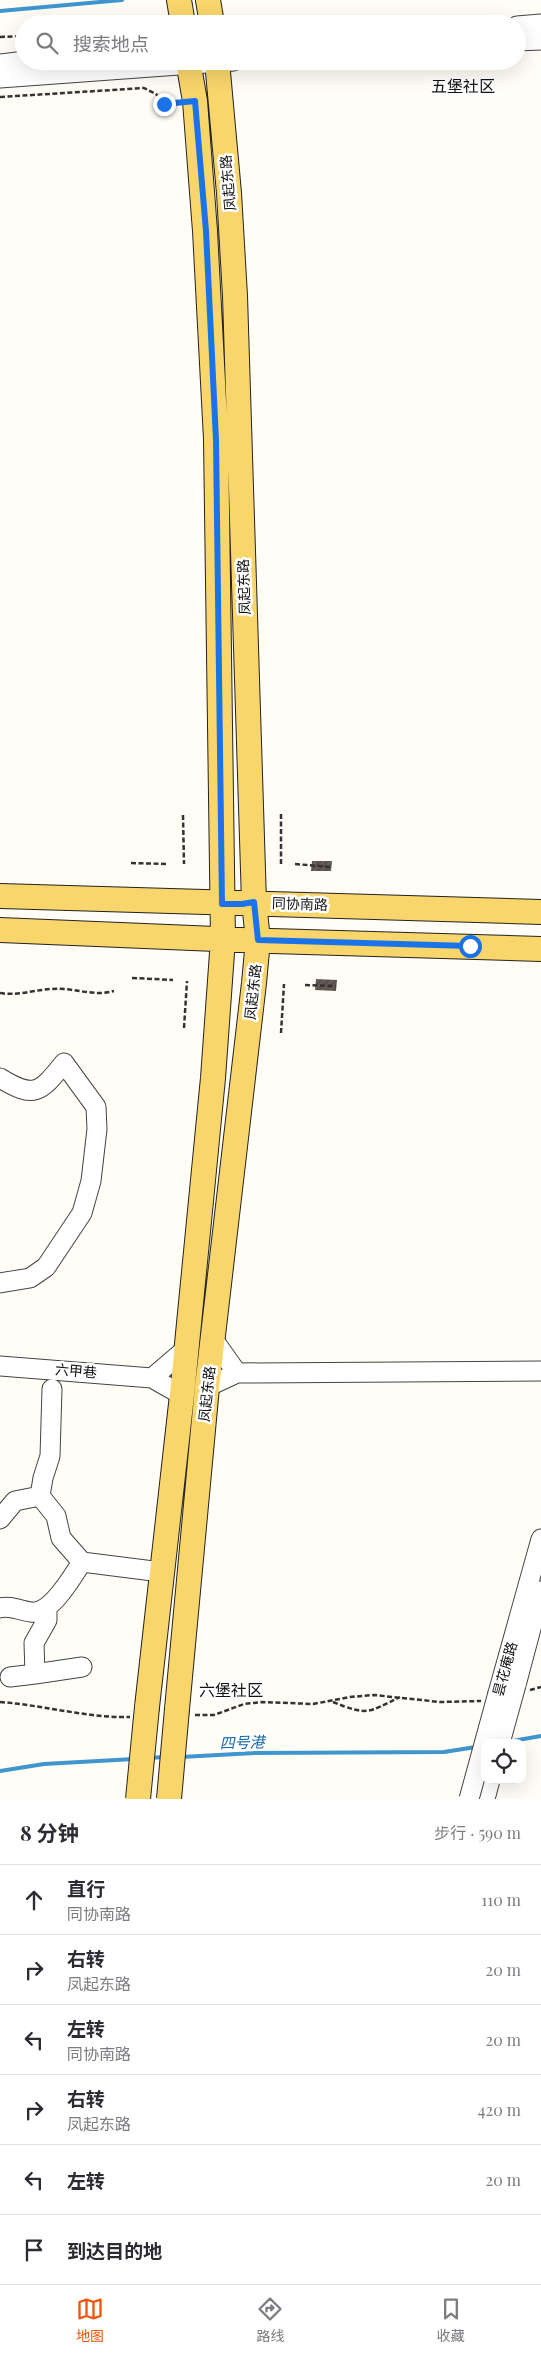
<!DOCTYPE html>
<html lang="zh">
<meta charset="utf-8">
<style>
body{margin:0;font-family:"Playfair Display","Noto Sans SC",serif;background:#f7f7f7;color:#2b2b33}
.controls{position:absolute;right:15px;bottom:15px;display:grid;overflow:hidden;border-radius:10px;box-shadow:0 5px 20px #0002}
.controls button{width:45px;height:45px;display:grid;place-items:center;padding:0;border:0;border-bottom:1px solid #e1e1e2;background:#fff;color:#2b2b33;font:25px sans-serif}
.stop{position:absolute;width:15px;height:15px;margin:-11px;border:4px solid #1a73e8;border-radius:50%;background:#fff}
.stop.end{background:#1a73e8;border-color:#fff;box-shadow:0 1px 5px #0008}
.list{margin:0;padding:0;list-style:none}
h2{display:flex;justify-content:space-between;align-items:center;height:65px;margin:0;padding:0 20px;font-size:21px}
h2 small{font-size:16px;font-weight:400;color:#7c7c81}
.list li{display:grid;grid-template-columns:32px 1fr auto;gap:15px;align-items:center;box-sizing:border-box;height:70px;padding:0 20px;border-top:1px solid #e1e1e2}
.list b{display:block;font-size:19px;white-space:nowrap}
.list p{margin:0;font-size:16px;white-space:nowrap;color:#7c7c81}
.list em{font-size:16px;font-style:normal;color:#7c7c81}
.icon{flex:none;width:28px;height:28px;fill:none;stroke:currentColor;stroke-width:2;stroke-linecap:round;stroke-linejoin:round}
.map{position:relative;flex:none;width:541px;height:1799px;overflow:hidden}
.search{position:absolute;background:#fff;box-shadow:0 5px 20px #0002;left:15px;right:15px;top:15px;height:55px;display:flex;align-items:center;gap:12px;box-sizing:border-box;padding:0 18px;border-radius:28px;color:#7c7c81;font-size:19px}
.sheet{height:485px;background:#fff}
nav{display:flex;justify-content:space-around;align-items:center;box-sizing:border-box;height:70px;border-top:1px solid #e1e1e2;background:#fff;font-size:14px;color:#7c7c81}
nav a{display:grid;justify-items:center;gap:2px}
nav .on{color:#ea580c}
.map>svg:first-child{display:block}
</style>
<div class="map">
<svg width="541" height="1799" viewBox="0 0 541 1799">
<defs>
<pattern id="building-hatch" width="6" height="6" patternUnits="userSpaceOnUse" patternTransform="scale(1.25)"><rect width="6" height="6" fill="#5a524d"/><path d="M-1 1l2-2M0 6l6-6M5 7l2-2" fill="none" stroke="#6d6662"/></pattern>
</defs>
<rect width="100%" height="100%" fill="#fffdf5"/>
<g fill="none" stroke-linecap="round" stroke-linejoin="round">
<path stroke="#3f96cf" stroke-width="4" d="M0,11L122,0
M507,1742L541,1736
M181,1757L255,1753L444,1752L476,1747
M149,1758L164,1757
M0,1771L44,1764L134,1759"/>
</g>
<path fill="url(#building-hatch)" d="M312,861H332L331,871H311Z
M316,979L337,980L336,991L315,990Z"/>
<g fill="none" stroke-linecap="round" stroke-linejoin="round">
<g stroke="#444" stroke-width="21">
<path id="minor" d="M517,26L541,24
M517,41L541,40
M0,64L25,61
M0,78L234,61
M0,1078C34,1099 40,1093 64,1063L96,1107L97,1129L91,1181L82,1213L46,1267L30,1278L0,1283
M213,1339L237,1373
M0,1366L152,1378L182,1395
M152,1378L186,1349
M207,1387L237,1373L541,1371
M52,1389L50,1456L43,1478L40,1496L56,1516L61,1538L82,1562L161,1572
M0,1519L15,1501L40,1496
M0,1608C10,1605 21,1611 31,1612C51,1615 72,1577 82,1562
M47,1609V1620L34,1643L35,1674L82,1667
M10,1677L35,1674
M516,1685L541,1591
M498,1693L541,1539
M485,1799L490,1780"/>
</g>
<g stroke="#222" stroke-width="26">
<path id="major" d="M179,0L183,24
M208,0L212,24
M0,896L541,912
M0,930L240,940L541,949
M147,1707L182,1395L213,1078L223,939L216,439L205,231L195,101L188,61
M177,1709L207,1387L254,983L258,940L254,902L235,296L229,193L217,61"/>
</g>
<path stroke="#333" stroke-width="2.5" stroke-dasharray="5 2.5" stroke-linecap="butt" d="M141,24L145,19L165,17
M0,37L24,36
M0,97L144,88L156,94L164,104L177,103
M183,815L184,864
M131,863L167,864
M281,864V813
M295,864L331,867
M132,978L173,980
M305,985L336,986
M0,993C17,996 34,990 51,989C74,987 92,997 114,991
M184,1028L187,981
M281,1033L284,984
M530,1690L541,1687
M0,1702C43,1705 86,1718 130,1717
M333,1702C368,1716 367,1713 400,1697
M195,1715H214L244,1704L262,1702L313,1704L350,1697L374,1695L440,1702L481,1701"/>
<use href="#minor" stroke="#fff" stroke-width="19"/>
<use href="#major" stroke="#f9d66b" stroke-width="24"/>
<g stroke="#444" stroke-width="21" stroke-linecap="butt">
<path id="minor-bridge" d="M500,1743L516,1685
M469,1799L498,1693"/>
</g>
<g stroke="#222" stroke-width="26" stroke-linecap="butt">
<path id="major-bridge" d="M138,1799L147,1707
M169,1799L177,1709"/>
</g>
<use href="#minor-bridge" stroke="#fff" stroke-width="19"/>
<use href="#major-bridge" stroke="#f9d66b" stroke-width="24"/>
</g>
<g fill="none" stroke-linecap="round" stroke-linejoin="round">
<path stroke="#1a73e8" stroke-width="6" d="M164,104L195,101L206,231L216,440L222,904H242L254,902L258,940L470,946"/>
</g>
<g text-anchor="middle" stroke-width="5" stroke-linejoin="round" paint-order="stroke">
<g font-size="14" fill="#111" stroke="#fff">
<text transform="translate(228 183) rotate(-95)" y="5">凤起东路</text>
<text transform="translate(244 587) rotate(-92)" y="5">凤起东路</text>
<text transform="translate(300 904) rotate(2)" y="5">同协南路</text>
<text transform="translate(253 992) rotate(-84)" y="5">凤起东路</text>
<text transform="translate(76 1371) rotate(5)" y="5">六甲巷</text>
<text transform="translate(207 1394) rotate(-84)" y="5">凤起东路</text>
<text transform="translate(505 1669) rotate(-75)" y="5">昙花庵路</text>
</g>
<g font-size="15" font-style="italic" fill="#1768a6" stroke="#fff">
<text transform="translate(242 1743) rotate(-2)" y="5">四号港</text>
</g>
<g font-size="16" fill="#111" stroke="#fff">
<text x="463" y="92">五堡社区</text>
<text x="231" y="1696">六堡社区</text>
</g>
</g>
</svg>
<div class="controls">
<button><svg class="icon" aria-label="locate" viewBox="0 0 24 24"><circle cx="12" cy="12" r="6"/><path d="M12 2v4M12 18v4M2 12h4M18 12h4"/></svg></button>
</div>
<div class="stop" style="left:470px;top:946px"></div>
<div class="stop end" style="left:164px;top:104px"></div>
<div class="search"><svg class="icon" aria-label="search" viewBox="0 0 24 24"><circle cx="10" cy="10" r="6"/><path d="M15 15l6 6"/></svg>搜索地点</div>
</div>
<section class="sheet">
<h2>8 分钟<small>步行 · 590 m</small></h2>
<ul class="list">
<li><svg class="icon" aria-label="ahead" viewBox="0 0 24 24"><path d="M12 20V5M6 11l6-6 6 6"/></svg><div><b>直行</b><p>同协南路</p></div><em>110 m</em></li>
<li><svg class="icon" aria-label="right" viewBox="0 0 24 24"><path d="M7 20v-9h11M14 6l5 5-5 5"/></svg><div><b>右转</b><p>凤起东路</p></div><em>20 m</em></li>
<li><svg class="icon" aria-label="left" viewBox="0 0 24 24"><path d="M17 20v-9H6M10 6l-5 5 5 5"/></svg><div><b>左转</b><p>同协南路</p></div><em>20 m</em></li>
<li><svg class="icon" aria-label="right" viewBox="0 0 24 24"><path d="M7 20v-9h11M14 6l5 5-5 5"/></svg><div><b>右转</b><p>凤起东路</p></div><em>420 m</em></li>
<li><svg class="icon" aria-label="left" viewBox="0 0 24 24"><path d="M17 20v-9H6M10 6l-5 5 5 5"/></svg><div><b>左转</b></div><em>20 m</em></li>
<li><svg class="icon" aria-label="arrive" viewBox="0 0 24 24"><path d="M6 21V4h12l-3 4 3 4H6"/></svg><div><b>到达目的地</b></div></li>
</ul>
</section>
<nav>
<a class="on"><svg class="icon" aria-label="map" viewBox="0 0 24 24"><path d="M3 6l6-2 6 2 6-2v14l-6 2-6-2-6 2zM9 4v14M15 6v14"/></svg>地图</a>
<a><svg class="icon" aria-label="directions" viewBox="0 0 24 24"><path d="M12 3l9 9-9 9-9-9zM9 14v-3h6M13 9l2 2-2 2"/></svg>路线</a>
<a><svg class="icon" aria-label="saved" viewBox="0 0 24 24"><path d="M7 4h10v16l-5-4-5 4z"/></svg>收藏</a>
</nav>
